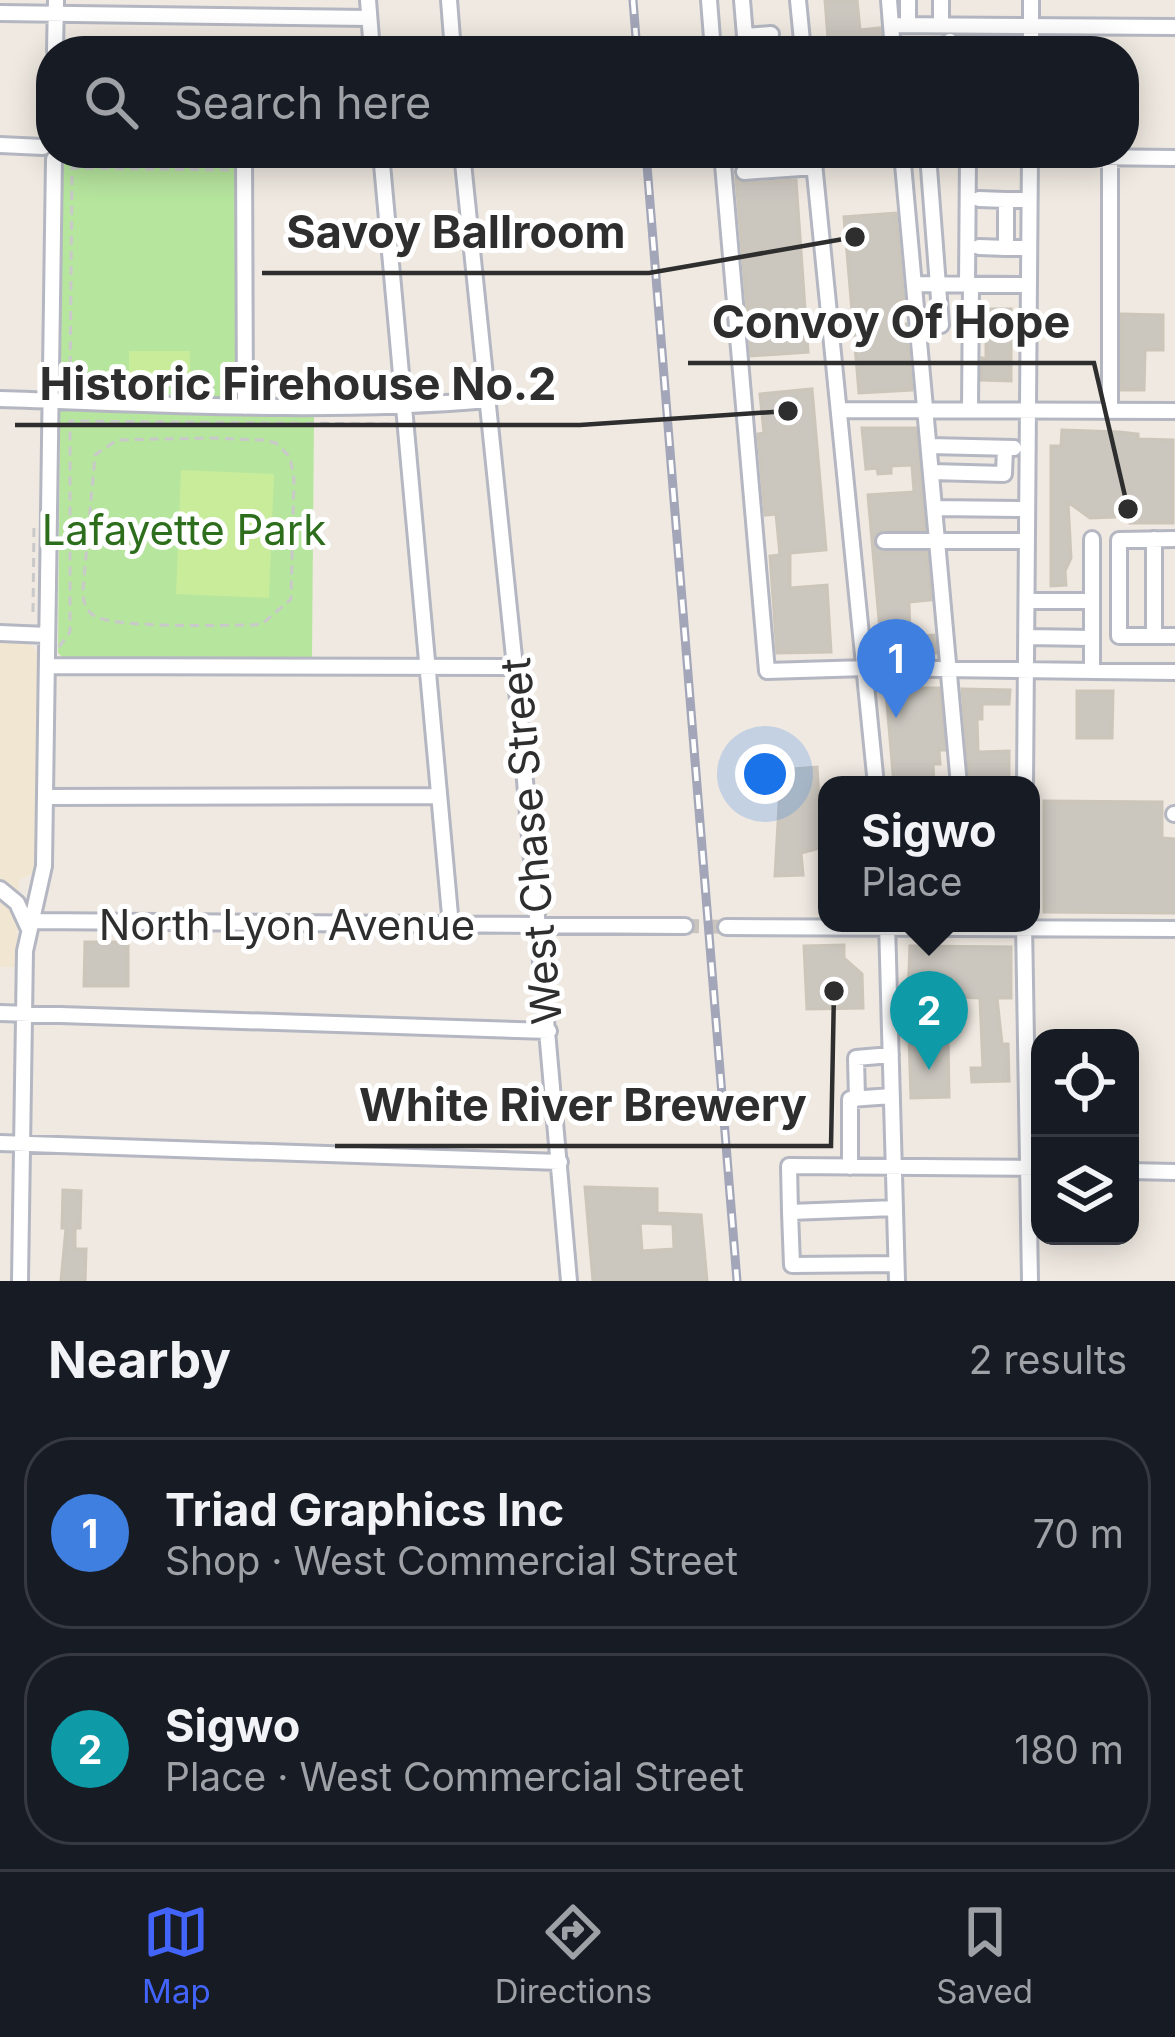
<!DOCTYPE html>
<meta charset="utf-8">
<style>
body{margin:0;font-family:Inter,sans-serif;background:#242831;color:#f1f3f6}
.controls{position:absolute;right:36px;bottom:36px;display:grid;overflow:hidden;border-radius:24px;box-shadow:0 6px 30px #0003}
.controls button{width:108px;height:108px;display:grid;place-items:center;padding:0;border:0;border-bottom:3px solid #363941;background:#171b24;color:#f1f3f6;font:60px sans-serif}
.you{position:absolute;left:765px;top:774px;width:42px;height:42px;margin:-30px;border:9px solid #fff;border-radius:50%;background:#1a73e8;box-shadow:0 0 0 18px #1a73e833}
.badge{display:grid;place-items:center;width:78px;height:78px;border-radius:50%;background:#4264fb;color:#fff;font-size:39px;font-weight:700}
.pin{position:absolute;translate:-50% -99px;filter:drop-shadow(0 3px 6px #0008)}
.pin::after{content:'';position:absolute;top:63px;width:42px;height:36px;background:inherit;clip-path:polygon(0 0,100% 0,50% 100%)}
.popup{position:absolute;left:818px;top:776px;width:222px;height:156px;box-sizing:border-box;display:grid;place-content:center;border-radius:24px;background:#171b24;filter:drop-shadow(0 3px 9px #0005);font-size:39px;white-space:nowrap;color:#9ea1a6}
.popup b{font-size:45px;color:#f1f3f6}
.popup::after{content:'';position:absolute;left:50%;top:100%;margin-left:-24px;border:24px solid transparent;border-top-color:#171b24}
.list{margin:0;padding:0;list-style:none}
h2{display:flex;justify-content:space-between;align-items:center;height:156px;margin:0;padding:0 48px;font-size:51px}
h2 small{font-size:39px;font-weight:400;color:#9ea1a6}
.list li{display:grid;grid-template-columns:78px 1fr auto;gap:36px;align-items:center;box-sizing:border-box;height:192px;margin:0 24px 24px;padding:0 24px;border:3px solid #363941;border-radius:48px}
.list b{display:block;font-size:45px;white-space:nowrap}
.list p{margin:0;font-size:39px;white-space:nowrap;color:#9ea1a6}
.list em{font-size:39px;font-style:normal;color:#9ea1a6}
.icon{flex:none;width:66px;height:66px;fill:none;stroke:currentColor;stroke-width:2;stroke-linecap:round;stroke-linejoin:round}
.map{position:relative;flex:none;width:1175px;height:1281px;overflow:hidden}
.search{position:absolute;background:#171b24;box-shadow:0 6px 30px #0003;left:36px;right:36px;top:36px;height:132px;display:flex;align-items:center;gap:30px;box-sizing:border-box;padding:0 42px;border-radius:48px;color:#9ea1a6;font-size:45px}
.sheet{height:588px;background:#171b24}
nav{display:flex;justify-content:space-around;align-items:center;box-sizing:border-box;height:168px;border-top:3px solid #363941;background:#171b24;font-size:33px;color:#9ea1a6}
nav a{display:grid;justify-items:center;gap:6px}
nav .on{color:#4264fb}
.map>svg:first-child{display:block}
</style>
<div class="map">
<svg width="1175" height="1281" viewBox="0 0 1175 1281">
<rect width="100%" height="100%" fill="#efe9e1"/>
<path fill="#f0e6d1" d="M0,642L29,643L40,654L37,864L34,873L19,880L16,967H0Z"/>
<path fill="#b6e59e" d="M78,155L236,159V407L244,416H314L312,657H62L58,653L62,169L68,157Z"/>
<path fill="#c9ec9a" d="M129,351H190V378L129,379Z
M181,470L274,474L269,598L176,594Z"/>
<path fill="#cbc7bf" stroke="#cbc5ba" stroke-width="3" fill-rule="evenodd" d="M825,0H857L860,30L880,28L881,40L875,41L876,51H829Z
M736,179L745,183L796,180L808,352L751,356Z
M896,213L904,300L897,301L900,325L906,324L912,390L859,393L844,217Z
M986,309H1011V381L981,380L982,358L986,359Z
M1121,314L1163,315V350H1145L1144,390H1121Z
M812,389L826,550L790,553V588L827,585L831,652L777,653L770,556L780,555L776,514L765,515L758,434L764,433L760,394Z
M862,428H916L925,530H883L875,534L873,542L883,552H927L931,600L909,602L910,637L934,635L936,653H882L868,495L914,492L912,465L891,466V473L878,474L877,468L866,469Z
M1062,430L1120,432L1138,434V439L1173,440V523H1130V505L1115,517L1090,518L1068,502L1071,558L1065,571L1066,585L1051,586V446H1061Z
M889,688H939L945,750H939L940,764H933L934,785H894L886,692Z
M962,689L1010,690L1009,704H982V719H977L978,752L1009,751V785H970Z
M1077,691H1113L1112,738H1077Z
M817,767L820,814L827,813V846L801,853L803,875L775,876L781,770Z
M1044,801L1162,802V838L1175,839V913L1044,912Z
M85,942H128V986H84Z
M844,945V958L862,974L863,1008L807,1009L804,946Z
M910,946L1011,947V998H997L1002,1044H1008L1009,1081L972,1082L971,1068H983L980,998L908,995Z
M948,1036L949,1097L911,1098L909,1037Z
M585,1187L657,1189V1213L701,1215L707,1281H593ZM640,1223L673,1224L674,1249L642,1251Z
M63,1190L81,1191L80,1228H75V1249H86L85,1281H61L66,1228H62Z"/>
<g fill="none" stroke-linecap="round" stroke-linejoin="round">
<path stroke="#c8c4bd" stroke-width="14" stroke-dasharray="14 7" stroke-linecap="butt" d="M685,926L726,927"/>
<g stroke="#b4b7c1" stroke-width="20">
<path id="minor" d="M368,0L372,51
M449,0L453,51
M709,0L713,51
M742,0L745,36L771,34
M798,0L803,51
M889,0L893,51
M0,13L369,18
M891,25L1175,27
M908,25V0
M941,25V0
M950,41V51
M55,51L56,0
M1031,51V0
M0,145L43,147
M244,153L245,407
M381,153L451,926
M462,153L515,667L569,1281
M722,153L767,671L866,668L1175,672
M813,153L876,785
M902,153L959,785
M813,154L1175,158
M928,155L941,325
M1110,157V410
M744,172L815,167
M979,199L1006,200
M979,247L1006,248
M1029,248H1006V200H1029
M915,284L1029,285
M967,285L968,155
M0,399C163,404 325,414 488,400
M970,409L971,285
M839,410L1175,411
M930,446L1014,448
M932,472L1004,474L1005,448
M935,508L1027,509
M1175,539L1119,540V636H1175
M884,541H1027
M1027,601H1092
M0,633L47,635
M1154,636V539
M1026,637L1092,638
M47,666L515,667
M1092,671V539
M1025,785L1030,153
M46,797L439,796
M1174,814H1175
M0,889L17,903L28,927
M33,921L685,926
M887,923L897,1281
M1024,923L1030,1281
M726,927L1175,929
M0,1013L549,1031
M857,1099L856,1058L891,1055
M0,1143L560,1162
M850,1167V1099L892,1096
M1130,1171L1175,1172
M895,1208L790,1212L789,1166L1040,1168
M790,1212L792,1265L896,1264
M20,1281L25,951L44,866L54,159"/>
</g>
<path stroke="#c9c9c9" stroke-width="3" stroke-dasharray="9 6" stroke-linecap="butt" d="M229,388L70,386L72,168L231,170
M210,438L263,440L276,443L290,457L294,479L291,599L262,624L253,625C224,625 111,629 93,615C85,609 83,601 83,590L95,455L117,440Z
M33,612L34,524
M59,647L70,632V421L389,424"/>
<use href="#minor" stroke="#fff" stroke-width="14"/>
<g stroke="#a3a6b8" stroke-width="9">
<path id="rail" d="M633,0L637,51
M646,153L737,1281"/>
</g>
<use href="#rail" stroke="#fff" stroke-width="4.5" stroke-dasharray="14" stroke-linecap="butt"/>
</g>
<g text-anchor="middle" stroke-width="10" stroke-linejoin="round" paint-order="stroke">
<g font-size="42" fill="#2c6e1b" stroke="#fff">
<text x="184" y="545">Lafayette Park</text>
</g>
<g font-size="42" fill="#2e2e2e" stroke="#fff">
<text transform="translate(531 841) rotate(-95)" y="15">West Chase Street</text>
<text x="287" y="940">North Lyon Avenue</text>
</g>
</g>
<path fill="none" stroke="#2e2e2e" stroke-width="4.5" d="M855 237L649 273H262M1128 509L1094 363H688M788 411L580 425H15M834 991L831 1146H335"/>
<g fill="#2e2e2e" stroke="#fff" stroke-width="4.5">
<circle cx="855" cy="237" r="12"/>
<circle cx="1128" cy="509" r="12"/>
<circle cx="788" cy="411" r="12"/>
<circle cx="834" cy="991" r="12"/>
</g>
<g font-size="45" text-anchor="middle" font-weight="bold" fill="#2e2e2e" stroke="#fff" stroke-width="10" stroke-linejoin="round" paint-order="stroke">
<text x="456" y="248">Savoy Ballroom</text>
<text x="891" y="338">Convoy Of Hope</text>
<text x="298" y="400">Historic Firehouse No.2</text>
<text x="583" y="1121">White River Brewery</text>
</g>
</svg>
<div class="controls">
<button><svg class="icon" aria-label="locate" viewBox="0 0 24 24"><circle cx="12" cy="12" r="6"/><path d="M12 2v4M12 18v4M2 12h4M18 12h4"/></svg></button>
<button><svg class="icon" aria-label="layers" viewBox="0 0 24 24"><path d="M12 4l9 5-9 5-9-5zM3 14l9 5 9-5"/></svg></button>
</div>
<div class="you"></div>
<div class="pin badge" style="left:896px;top:718px;background:#3f7fe0">1</div>
<div class="pin badge" style="left:929px;top:1070px;background:#0f9aa8">2</div>
<div class="popup"><b>Sigwo</b>Place</div>
<div class="search"><svg class="icon" aria-label="search" viewBox="0 0 24 24"><circle cx="10" cy="10" r="6"/><path d="M15 15l6 6"/></svg>Search here</div>
</div>
<section class="sheet">
<h2>Nearby<small>2 results</small></h2>
<ul class="list">
<li><span class="badge" style="background:#3f7fe0">1</span><div><b>Triad Graphics Inc</b><p>Shop · West Commercial Street</p></div><em>70 m</em></li>
<li><span class="badge" style="background:#0f9aa8">2</span><div><b>Sigwo</b><p>Place · West Commercial Street</p></div><em>180 m</em></li>
</ul>
</section>
<nav>
<a class="on"><svg class="icon" aria-label="map" viewBox="0 0 24 24"><path d="M3 6l6-2 6 2 6-2v14l-6 2-6-2-6 2zM9 4v14M15 6v14"/></svg>Map</a>
<a><svg class="icon" aria-label="directions" viewBox="0 0 24 24"><path d="M12 3l9 9-9 9-9-9zM9 14v-3h6M13 9l2 2-2 2"/></svg>Directions</a>
<a><svg class="icon" aria-label="saved" viewBox="0 0 24 24"><path d="M7 4h10v16l-5-4-5 4z"/></svg>Saved</a>
</nav>
